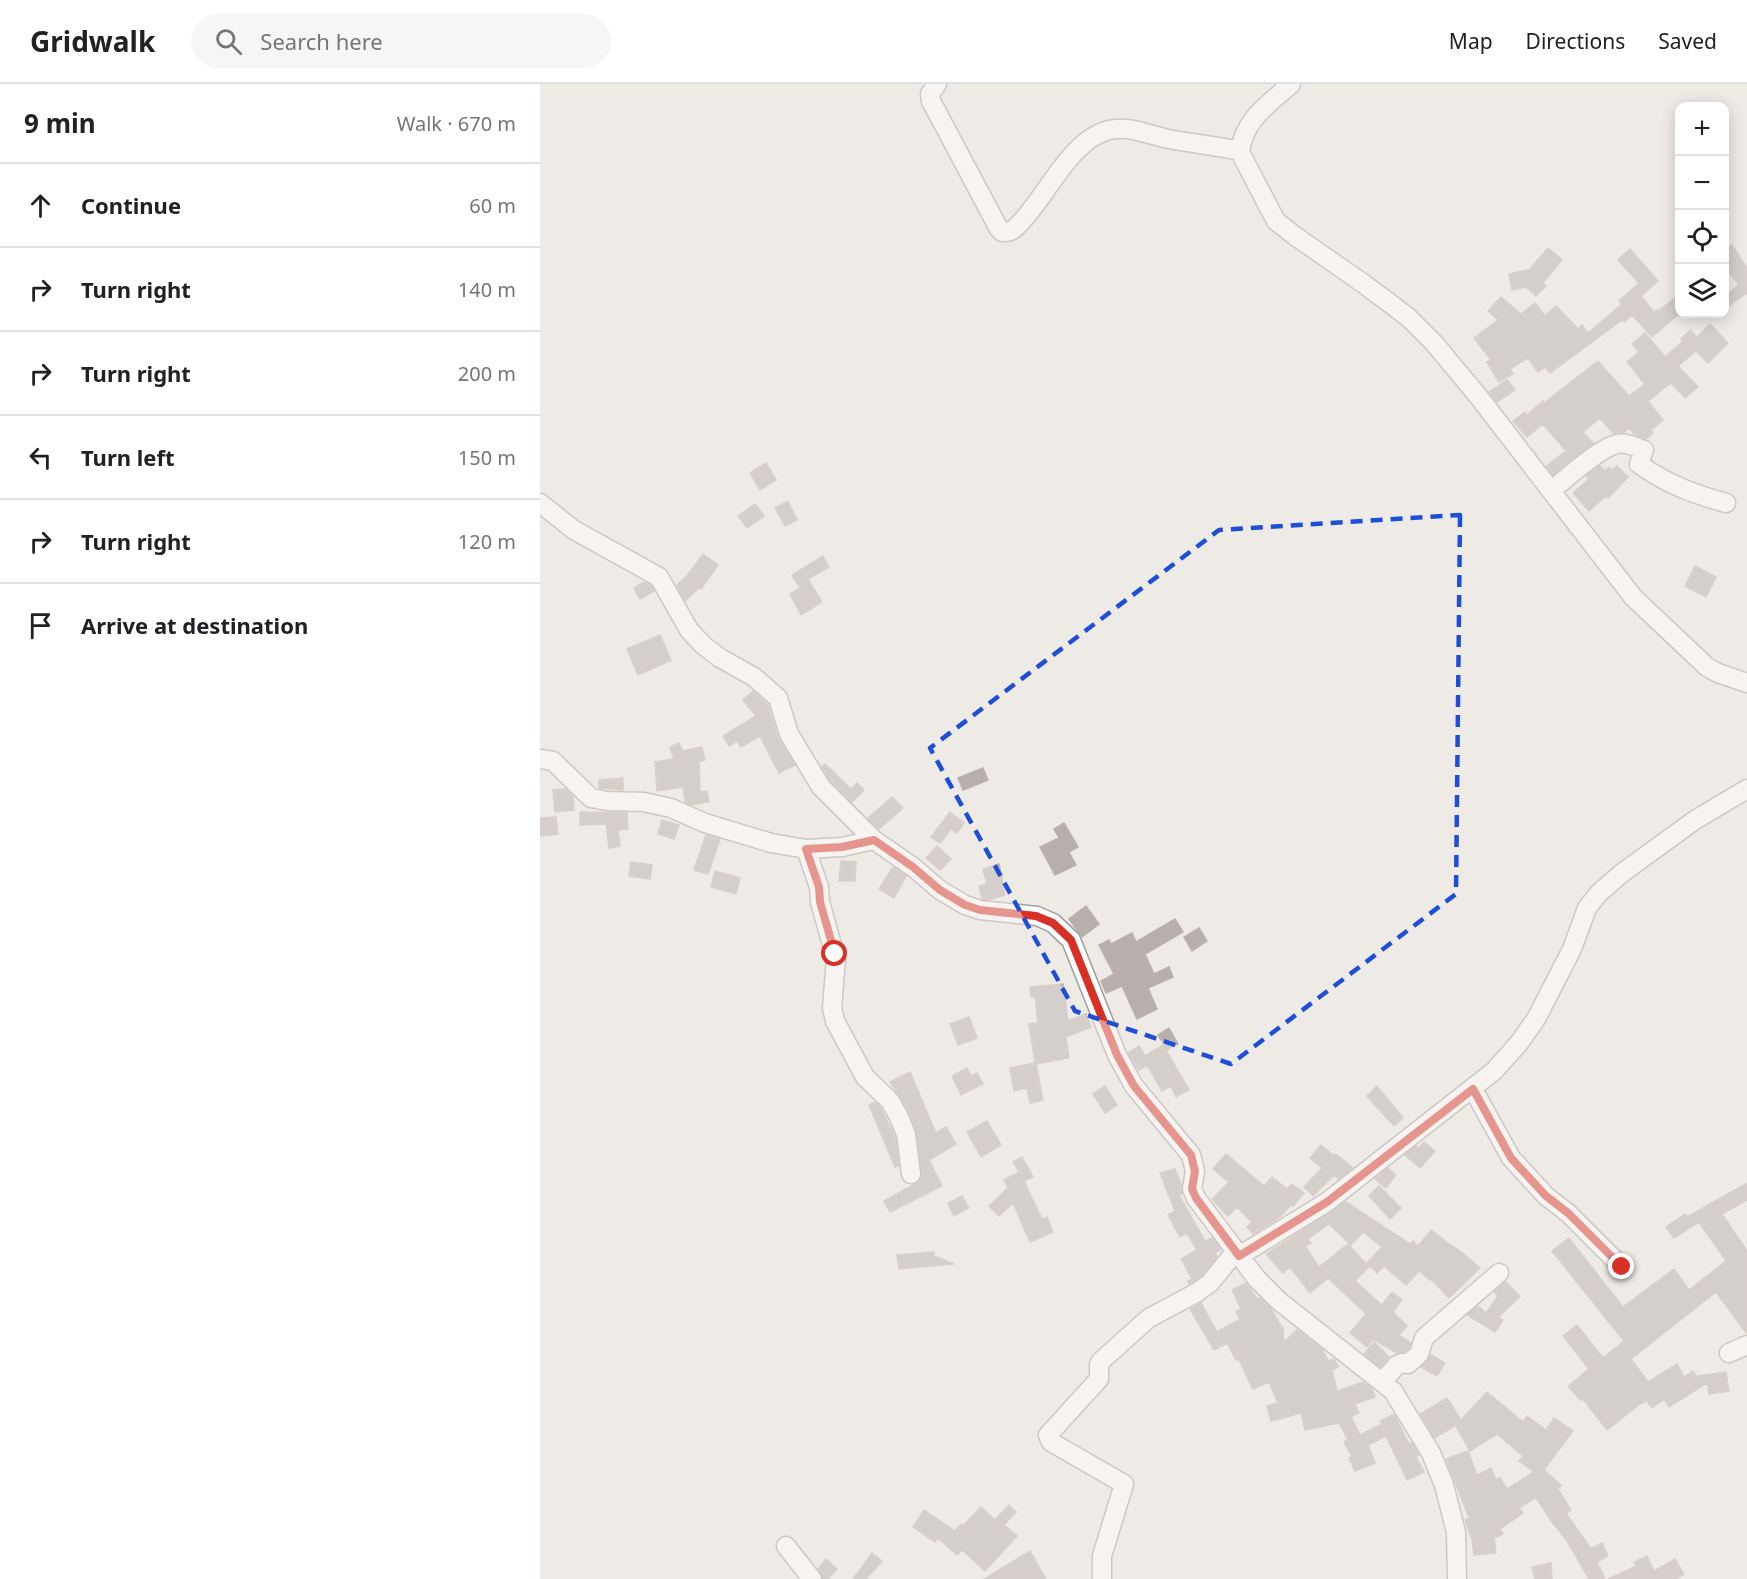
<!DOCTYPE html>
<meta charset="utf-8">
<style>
body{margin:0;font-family:"Noto Sans",sans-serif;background:#f6f6f6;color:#202124}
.controls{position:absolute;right:18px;top:18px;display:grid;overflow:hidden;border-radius:12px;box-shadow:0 3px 15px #0003}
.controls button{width:54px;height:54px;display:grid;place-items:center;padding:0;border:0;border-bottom:2px solid #e0e0e0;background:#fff;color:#202124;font:30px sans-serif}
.stop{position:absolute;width:18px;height:18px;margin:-14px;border:4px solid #d93025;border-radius:50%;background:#fff}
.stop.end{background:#d93025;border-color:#fff;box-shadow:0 2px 6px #0008}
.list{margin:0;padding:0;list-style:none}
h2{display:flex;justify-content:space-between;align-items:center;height:78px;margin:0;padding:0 24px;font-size:26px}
h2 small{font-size:20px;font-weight:400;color:#757577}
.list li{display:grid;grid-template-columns:39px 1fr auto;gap:18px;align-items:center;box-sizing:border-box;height:84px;padding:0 24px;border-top:2px solid #e0e0e0}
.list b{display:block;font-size:22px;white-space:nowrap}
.list em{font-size:20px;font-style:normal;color:#757577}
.icon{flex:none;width:33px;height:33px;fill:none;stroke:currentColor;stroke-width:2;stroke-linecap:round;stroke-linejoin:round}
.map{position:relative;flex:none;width:1207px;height:1495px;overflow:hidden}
header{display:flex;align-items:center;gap:36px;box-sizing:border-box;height:84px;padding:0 30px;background:#fff;border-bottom:2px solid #e0e0e0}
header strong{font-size:28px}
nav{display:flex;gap:33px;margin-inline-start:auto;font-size:21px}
.search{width:420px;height:54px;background:#f6f6f6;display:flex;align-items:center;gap:15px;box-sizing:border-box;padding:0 21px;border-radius:33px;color:#757577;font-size:22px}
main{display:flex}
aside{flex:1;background:#fff}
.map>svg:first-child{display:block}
</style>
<header>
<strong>Gridwalk</strong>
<div class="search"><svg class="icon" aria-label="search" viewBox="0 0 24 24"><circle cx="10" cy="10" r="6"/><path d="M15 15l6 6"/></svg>Search here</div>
<nav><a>Map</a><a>Directions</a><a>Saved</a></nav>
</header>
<main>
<aside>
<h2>9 min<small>Walk · 670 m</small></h2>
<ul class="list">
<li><svg class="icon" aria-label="ahead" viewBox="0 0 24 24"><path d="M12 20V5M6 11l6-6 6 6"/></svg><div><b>Continue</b></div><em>60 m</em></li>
<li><svg class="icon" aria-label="right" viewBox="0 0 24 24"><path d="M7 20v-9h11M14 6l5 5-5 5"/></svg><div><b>Turn right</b></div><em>140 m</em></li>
<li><svg class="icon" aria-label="right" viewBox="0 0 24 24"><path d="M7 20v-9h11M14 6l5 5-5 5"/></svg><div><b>Turn right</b></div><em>200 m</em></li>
<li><svg class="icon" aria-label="left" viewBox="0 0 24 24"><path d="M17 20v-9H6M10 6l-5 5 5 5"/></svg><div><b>Turn left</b></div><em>150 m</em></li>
<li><svg class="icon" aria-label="right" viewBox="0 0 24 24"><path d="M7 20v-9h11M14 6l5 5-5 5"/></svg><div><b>Turn right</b></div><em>120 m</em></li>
<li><svg class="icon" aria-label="arrive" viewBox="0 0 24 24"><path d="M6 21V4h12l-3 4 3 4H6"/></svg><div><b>Arrive at destination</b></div></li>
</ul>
</aside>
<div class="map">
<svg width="1207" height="1495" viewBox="0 0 1207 1495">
<rect width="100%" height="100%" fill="#eeeae5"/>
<path fill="#b7afab" stroke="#bdb1a9" stroke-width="1.5" d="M1192,161L1207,184V211L1206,209L1185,225V212L1199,201L1185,183V165Z
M1008,164L1022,176L1003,199L1006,202L996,212L986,203L972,206L969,190L990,185Z
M1090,165L1118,197L1101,212L1114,228L1117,226L1118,227L1140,210V229L1112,253L1092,231L1084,238L1082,236L1010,289L1005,283L998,288L988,274L970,285L973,290L959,298L947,278L951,276L934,254L958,236L948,227L961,213L981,230L995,219L1005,232L1016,222L1038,245L1042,241L1048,249L1082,220L1079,217L1099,199L1078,176Z
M1170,240L1188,259L1168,279L1156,267L1138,282L1158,303L1145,314L1131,299L1108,317L1123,336L1111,346L1113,349L1106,355L1094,350L1089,344L1084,348L1073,349L1060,334L1043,348L1053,359L1013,391L1006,382L1026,367L1003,340L987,353L973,337L985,328L987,331L1003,317L1004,319L1058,277L1089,312L1105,300L1087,278L1099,268L1092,260L1105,249L1125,273L1143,257L1141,255L1150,246L1157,253Z
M967,296L975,306L957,318L949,308Z
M226,379L236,396L220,406L210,389Z
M1060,382L1065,387L1069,383L1072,386L1077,382L1088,393L1068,414L1066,412L1049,427L1033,409L1049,395L1046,392Z
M248,417L257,436L245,442L235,424Z
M215,420L224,432L207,444L198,432Z
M163,470L178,481L161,505L159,504L145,517L137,501L147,492Z
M283,472L289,483L268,495L282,518L261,531L250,510L260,504L252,491Z
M1155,482L1176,493L1166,513L1145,502Z
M104,498L111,501L114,507L100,515L94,504Z
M120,551L131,576L98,591L87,565Z
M213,607L228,621L238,654L255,681L239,689L220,652L201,663L197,657L189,662L183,652L216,632L203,616Z
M139,659L143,667L162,663L165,676L159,678L160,708L167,707L169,718L151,721L145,718L143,703L117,707L115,678L134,675L130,663Z
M285,680L311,705L317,699L324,706L312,718L290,696L282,683Z
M443,684L448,696L423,706L418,694Z
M83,694V706L59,704V696Z
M26,705L33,712L34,726L15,728L13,706Z
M352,713L363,724L339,745L328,734Z
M40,728L87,729L88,745L78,746L80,762L69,764L66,740L40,741Z
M410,728L424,739L417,749L411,745L400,759L391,753Z
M16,733L18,750L0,752V734Z
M122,736L139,741L134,755L118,750Z
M524,739L538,763L529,768L536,781L515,791L500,763L519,754L514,745Z
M166,751L180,755L168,790L154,786Z
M397,762L411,775L400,786L386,774Z
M301,777L316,778L315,797H299Z
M91,778L112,781L110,795L89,792Z
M459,780L465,811L449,816L442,815L439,802L447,800L443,785Z
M353,783L366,792L354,814L339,805Z
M175,787L200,794L196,810L171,803Z
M546,822L559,840L542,853L529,835Z
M635,835L643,848L605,870L614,890L629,883L633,893L608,904L617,925L597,935L582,902L566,909L561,897L574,890L559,861L569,856L571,860L592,849L596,858Z
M659,844L667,857L652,867L644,853Z
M523,900L528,937L546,930L551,943L526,953L529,974L496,980L503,1016L490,1019L487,1004L474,1007L470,984L495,979L489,940L498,939L495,913H491L490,903Z
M429,933L437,954L418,961L410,940Z
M629,944L638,960L627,966L618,951Z
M623,961L649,1006L636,1013L631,1002L622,1007L607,981L599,986L588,969L599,962L605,972Z
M427,984L431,992L437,989L443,1000L421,1011L412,992Z
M370,988L396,1049L406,1043L416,1060L389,1076L402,1102L350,1128L344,1117L377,1099L382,1094L376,1046L368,1025L350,998Z
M565,1002L577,1021L565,1029L553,1010Z
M837,1002L863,1034L854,1042L827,1012Z
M335,1018L341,1024L355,1053L359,1082L355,1083L329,1021Z
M447,1037L461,1061L441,1073L427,1048Z
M884,1058L895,1067L880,1084L865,1071L876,1062L879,1064Z
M781,1061L794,1072L796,1070L813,1084L798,1095L794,1091L773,1112L764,1103L782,1084L770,1074Z
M686,1070L724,1102L732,1093L747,1105L752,1100L764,1109L753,1122L751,1121L740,1133L713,1150L707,1143L712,1138L697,1123L688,1132L672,1115L689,1098L673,1085Z
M482,1073L493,1093L484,1097L502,1135L507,1133L513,1148L490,1158L473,1119L459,1132L449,1122L468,1104L464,1096L479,1088L473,1078Z
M848,1084L856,1091L846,1104L835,1095Z
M635,1085L641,1100L642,1110L639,1111L665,1157L672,1154L681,1165L675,1169L677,1173L662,1191L649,1200L648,1197L652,1195L641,1175L657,1166L647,1149L640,1153L628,1131L635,1127L620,1089Z
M1207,1099V1116L1182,1130L1207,1167V1250L1176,1208L1091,1275L1108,1298L1137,1280L1144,1293L1153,1287L1156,1292L1186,1288L1189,1307L1169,1310L1167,1299L1129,1323L1124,1315L1112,1324L1107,1317L1100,1320L1067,1346L1042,1314L1040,1316L1028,1302L1049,1285L1023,1252L1037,1241L1063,1274L1084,1257L1012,1167L1029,1154L1083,1223L1134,1185L1149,1206L1186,1177L1159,1138L1134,1154L1126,1143L1145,1130L1147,1133Z
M839,1102L861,1124L850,1135L829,1112Z
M422,1112L429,1124L414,1132L408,1119Z
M806,1118L870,1160L873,1157L878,1162L891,1146L909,1160L919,1166L940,1184L909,1214L891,1195L890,1196L879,1187L866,1201L844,1182L837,1189L827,1179L842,1163L823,1148L811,1161L789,1140L768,1155L771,1159L765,1162L779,1183L808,1160L829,1183L815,1197L842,1221L852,1208L862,1216L853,1228L867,1242L859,1251L871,1259L869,1264L864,1268L857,1269L833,1255L827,1263L810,1249L826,1230L788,1194L770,1209L750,1183L743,1189L726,1170Z
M394,1168V1172L414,1180L359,1185L357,1171Z
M966,1198L980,1213L958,1233L963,1236L955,1248L927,1231L938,1222L946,1229L958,1212L954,1208Z
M706,1199L717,1215L720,1214L730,1223L743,1245L744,1258L757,1246L783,1266L788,1277L794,1275L798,1283L792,1286L797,1307L823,1298L832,1305L835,1313L815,1320L819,1329L811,1333L820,1351L842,1340L840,1337L854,1330L869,1360L872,1359L879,1371L876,1373L884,1388L867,1396L846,1352L828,1361L835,1379L815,1387L809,1374L812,1373L804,1358L808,1356L799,1339L765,1346L761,1329L731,1337L727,1322L738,1319L729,1298L713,1305L698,1274L696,1276L687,1259L674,1266L650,1225L661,1219L677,1248L700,1235L696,1228L701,1225L692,1206Z
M834,1258L849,1273L840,1283L824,1270Z
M891,1271L905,1279L897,1292L881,1283Z
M947,1308L983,1338L987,1332L1006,1346L1014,1334L1033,1347L1004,1386L1021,1401L1018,1405L1031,1426L1026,1429L1051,1465L1062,1459L1068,1472L1057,1478L1065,1495H1049L1027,1457L1012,1438L996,1413L979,1424L983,1429L960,1445L963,1450L954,1454L956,1469L934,1471L932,1455L925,1436L929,1434L906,1375L928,1367L937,1391L951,1384L956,1396L960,1393L967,1405L994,1388L979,1377L983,1372L957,1350L930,1367L916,1343L919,1339L895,1354L880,1330L907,1314L921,1336Z
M469,1421L476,1428L464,1441L477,1452L445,1487L422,1466L417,1471L398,1454L395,1458L373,1443L384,1426L415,1447L421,1440L423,1442L441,1423L455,1436Z
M490,1467L506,1495H444Z
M332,1469L342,1477L326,1495H313Z
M1107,1472L1114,1487L1135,1475L1144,1490L1136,1495H1068L1096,1482L1094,1478Z
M286,1475L297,1485L288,1495H283L278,1485Z
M1011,1479L1012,1495H995L992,1483Z"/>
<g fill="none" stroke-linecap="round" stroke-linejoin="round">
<g stroke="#9f9f9f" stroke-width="21">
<path id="minor" d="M397,0L390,10L391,17L459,145L462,148C467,148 471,148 475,144C504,119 528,56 569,46C588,41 610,51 628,55C651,59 674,62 696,66L700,68L736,137L755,152L824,200L868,233L894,259L938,312L1093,513L1167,583L1178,589L1207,599
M700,68C704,35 728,21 751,0
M1012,406C1027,394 1059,364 1077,360C1086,358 1096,363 1104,366L1099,380C1126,400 1154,410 1186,419
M0,419L34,446L119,493L149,546L163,561L180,574L214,593L238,614L249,650L281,703L334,756L373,783L400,806L425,821L440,826L497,832L513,839L531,856L577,971L594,1002L651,1071L655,1087L652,1105L656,1114L717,1195L739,1217L853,1307L891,1369L904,1401L916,1448L917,1495
M0,675L13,677L51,714L67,717L104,718L131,724L165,739L231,759L266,765L302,763L334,756
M266,765L279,803L280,818L296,875L292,924L295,937L325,993L350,1017L358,1031L366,1050L371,1090
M933,1005L971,1074L1006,1112L1028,1129L1082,1183
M699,1172L787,1118L954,987L979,959L996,935L1032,865L1047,824L1059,809L1082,789L1155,736L1207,705
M1189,1269L1207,1261
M842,1298L857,1281L862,1279L868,1280L879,1270L884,1254L959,1189
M246,1462L272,1495
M562,1495V1472L584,1400L511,1358L508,1351L559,1295V1281L561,1277L609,1234L656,1209L670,1199L696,1167"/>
</g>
<use href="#minor" stroke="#fff" stroke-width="18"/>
</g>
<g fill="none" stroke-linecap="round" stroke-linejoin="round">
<path stroke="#d93025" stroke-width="8" d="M295,870L280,818L279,803L266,765L302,763L334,756L373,783L400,806L425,821L440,826L496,832L513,839L531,856L577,971L594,1002L651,1071L655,1087L652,1105L656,1114L699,1172L787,1118L933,1005L971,1074L1006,1112L1028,1129L1082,1183"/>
</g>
<path d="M0 0H1207V1495H0ZM920,431L916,810L691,980L535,927L390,664L679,446Z" fill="#eeeae5" fill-opacity=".55" fill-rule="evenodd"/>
<path fill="none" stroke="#1d4ed8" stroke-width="4.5" stroke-dasharray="12 8" stroke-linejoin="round" d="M920,431L916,810L691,980L535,927L390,664L679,446Z"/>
</svg>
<div class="controls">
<button>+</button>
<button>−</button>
<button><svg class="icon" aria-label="locate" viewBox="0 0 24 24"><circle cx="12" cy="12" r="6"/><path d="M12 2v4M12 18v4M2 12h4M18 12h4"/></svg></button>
<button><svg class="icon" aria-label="layers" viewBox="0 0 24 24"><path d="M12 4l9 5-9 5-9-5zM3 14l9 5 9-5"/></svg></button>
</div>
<div class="stop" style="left:295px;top:870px"></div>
<div class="stop end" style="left:1082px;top:1183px"></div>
</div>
</main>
